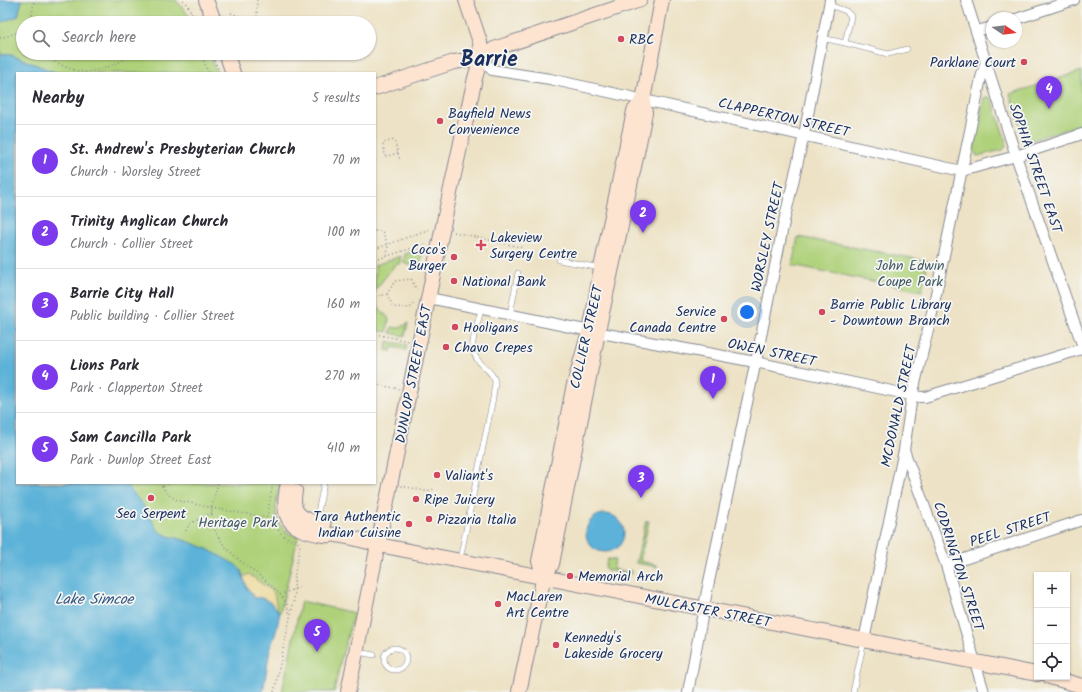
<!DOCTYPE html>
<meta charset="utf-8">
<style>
body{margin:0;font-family:Kalam,sans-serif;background:#f2f2f3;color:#2b2b33}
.controls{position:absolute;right:12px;bottom:12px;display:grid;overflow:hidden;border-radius:0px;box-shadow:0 1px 3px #0004}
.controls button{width:36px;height:36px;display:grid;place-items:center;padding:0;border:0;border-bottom:1px solid #e1e1e2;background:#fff;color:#2b2b33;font:20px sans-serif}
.compass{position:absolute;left:986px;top:12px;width:36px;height:36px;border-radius:50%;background:#fff;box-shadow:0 1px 3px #0004;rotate:103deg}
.you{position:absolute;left:747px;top:312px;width:14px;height:14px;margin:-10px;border:3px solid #fff;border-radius:50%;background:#1a73e8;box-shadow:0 0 0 6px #1a73e833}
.badge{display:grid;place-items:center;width:26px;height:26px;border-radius:50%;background:#7c3aed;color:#fff;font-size:13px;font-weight:700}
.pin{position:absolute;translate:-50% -33px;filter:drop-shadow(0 1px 2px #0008)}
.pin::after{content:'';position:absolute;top:21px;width:14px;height:12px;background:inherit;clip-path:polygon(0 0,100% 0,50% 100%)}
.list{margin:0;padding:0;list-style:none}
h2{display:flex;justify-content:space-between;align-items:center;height:52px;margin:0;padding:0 16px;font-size:17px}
h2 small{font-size:13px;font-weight:400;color:#7c7c81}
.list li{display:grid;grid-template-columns:26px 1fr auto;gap:12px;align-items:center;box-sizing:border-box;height:72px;padding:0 16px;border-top:1px solid #e1e1e2}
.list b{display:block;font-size:15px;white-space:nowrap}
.list p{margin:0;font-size:13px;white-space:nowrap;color:#7c7c81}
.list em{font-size:13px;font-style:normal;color:#7c7c81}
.icon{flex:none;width:22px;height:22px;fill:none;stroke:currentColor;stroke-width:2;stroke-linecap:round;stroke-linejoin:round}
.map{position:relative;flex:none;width:1082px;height:692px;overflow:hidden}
.search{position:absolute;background:#fff;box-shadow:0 1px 3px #0004;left:16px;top:16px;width:360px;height:44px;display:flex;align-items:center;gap:10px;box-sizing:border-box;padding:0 14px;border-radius:22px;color:#7c7c81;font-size:15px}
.panel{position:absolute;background:#fff;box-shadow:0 1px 3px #0004;left:16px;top:72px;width:360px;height:412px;border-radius:0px}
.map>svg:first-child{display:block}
</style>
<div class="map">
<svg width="1082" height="692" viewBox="0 0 1082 692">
<rect width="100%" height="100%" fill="#f6f6f2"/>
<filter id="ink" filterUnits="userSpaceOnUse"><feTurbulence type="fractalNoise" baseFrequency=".025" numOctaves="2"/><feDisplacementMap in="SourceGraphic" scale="8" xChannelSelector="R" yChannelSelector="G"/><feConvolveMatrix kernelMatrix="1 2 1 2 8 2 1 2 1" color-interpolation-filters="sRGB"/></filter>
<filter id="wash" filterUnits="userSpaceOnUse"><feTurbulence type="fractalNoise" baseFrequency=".012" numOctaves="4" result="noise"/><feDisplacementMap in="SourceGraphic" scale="16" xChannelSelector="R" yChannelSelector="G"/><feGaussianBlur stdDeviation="0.9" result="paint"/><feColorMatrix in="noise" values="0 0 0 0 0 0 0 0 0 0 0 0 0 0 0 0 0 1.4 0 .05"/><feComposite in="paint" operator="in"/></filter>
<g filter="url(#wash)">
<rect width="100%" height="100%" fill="#ede2c5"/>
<path fill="#afd179" stroke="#65806c" d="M22,0H176L195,23H23V53H209L217,73H57L11,55L0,54V23L18,16Z
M1082,71V124L1026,142L1010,94Z
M986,97L991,98L993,103L1006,141V146L1003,150L977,156L974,151V145L984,98Z
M798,237L928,261L922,291L792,265Z
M424,249L419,268L403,263L405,254Z
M401,256L399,264L395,265L375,290V293V265Z
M376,301L377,305L389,319L387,332L375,330Z
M408,323L405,336L390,333L392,327C401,329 400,328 408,323Z
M387,341L407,345L406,350L392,347L391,351L386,350Z
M126,483H280C275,505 270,529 298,537L280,613L274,605L247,589L243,576L236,565L207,549L187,541L168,536L158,531Z
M646,521H649L640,561L657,565V567L636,563Z
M608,559L615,560L613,569L628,572V570L631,571L632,573L629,575L607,570L605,568L607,560Z
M301,601L354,613L340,663L334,692H282Z"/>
<path fill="#eeda9e" stroke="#84847e" d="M249,574L274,593L277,609C254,600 252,601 243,577Z"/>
<path fill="#5bb2d8" stroke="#3b709b" d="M0,0H22L18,16L0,23Z
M0,54L11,55L57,73H17V483H126L131,491L143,505L158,531L168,536L187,541L207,549L236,565L241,570L247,589L251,592L254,598C264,595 274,605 280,613L276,632L270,649L263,692H0Z
M586 533a19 19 0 1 1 38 0a19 19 0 1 1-38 0Z"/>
</g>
<g filter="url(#ink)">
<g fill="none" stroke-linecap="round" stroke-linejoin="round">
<g stroke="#848892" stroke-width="6">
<path id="lane" d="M822,38L845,43L851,16L846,11L829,5
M845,43L888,54L907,49
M559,260L600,268
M510,315L518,273
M316,522L324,483
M460,559L493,398C493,393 495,387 495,382C493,369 475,365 473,349C471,337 479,322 481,309
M384 659a11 11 0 1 1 22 0a11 11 0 1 1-22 0Z
M358,652L374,655
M853,692L864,641"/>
</g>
<g stroke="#848892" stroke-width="12">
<path id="street" d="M966,0L1016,156L1082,344
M1016,19L1074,0
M977,31L992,27
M481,58L492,70L550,79L962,171L1016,156L1082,134
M429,298L575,328L755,362L920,397H925L1082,349
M904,450L946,565L984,692
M946,565L1082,520
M864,640L904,450L912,396L932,313L981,78L986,61
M688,692L707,591L758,351L785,217L804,135L830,0"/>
</g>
<g stroke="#848892" stroke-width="16">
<path id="secondary" d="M206,0L215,23
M226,53L233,73
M375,88L454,62L481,58L494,49L640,0
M288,483C280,519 288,529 324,535C328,536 332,534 336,535C352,537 369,542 384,546L1037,674
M295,491C290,517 304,519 324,525
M544,576L539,561L573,389L592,321L601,268L634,111L643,100
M1050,677L1082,686
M348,692L445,216L475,78L481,58L480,42L466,0
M519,692L544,576L552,564L600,322L637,153L645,113L643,100L662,0"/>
</g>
<path stroke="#848892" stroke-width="1.5" stroke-dasharray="1 3" stroke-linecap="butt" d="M183,0L188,6L196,23
M231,13L250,20L257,17V0
M31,23L34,0
M0,38L23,31
M41,53C83,81 95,74 137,53
M201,53L208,73
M211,53L220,73
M398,153L388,156H385L383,143L394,140L400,160
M375,231H382L388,245L387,256
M454,232L524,248
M375,249L430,229
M375,260L428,243
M387,294L393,307L410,308L415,301
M375,297L387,294L395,281L411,279L418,292
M375,334L408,341
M375,384L399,389
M159,483L169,495L177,500L212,508L276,519
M218,483C215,494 211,505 212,516C214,554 263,571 283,598C287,603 288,609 290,615
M163,486L170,483
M401,486L426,491L435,489
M267,517L273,483
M186,531L189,524L212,513
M280,595L299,587
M274,692L295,595C292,579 297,563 300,547L298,542C285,538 275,533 276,518"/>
<use href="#lane" stroke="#fff" stroke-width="5"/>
<use href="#street" stroke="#fff" stroke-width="10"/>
<use href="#secondary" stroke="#fde4d1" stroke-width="14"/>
</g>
</g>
<g fill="#d1495b" stroke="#f6f6f2" stroke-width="1.5">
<circle cx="621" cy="39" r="4"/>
<circle cx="1024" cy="62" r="4"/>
<circle cx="440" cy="121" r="4"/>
<path d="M479 239h4v4h4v4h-4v4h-4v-4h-4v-4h4z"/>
<circle cx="454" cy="257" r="4"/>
<circle cx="454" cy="281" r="4"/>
<circle cx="822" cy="312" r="4"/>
<circle cx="724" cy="319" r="4"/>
<circle cx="455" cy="327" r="4"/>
<circle cx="446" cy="347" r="4"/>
<circle cx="437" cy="475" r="4"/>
<circle cx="151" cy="498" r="4"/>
<circle cx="416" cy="499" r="4"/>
<circle cx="429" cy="519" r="4"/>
<circle cx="409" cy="524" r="4"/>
<circle cx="570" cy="576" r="4"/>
<circle cx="498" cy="604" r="4"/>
<circle cx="556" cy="645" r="4"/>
</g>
<g text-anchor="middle" stroke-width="3.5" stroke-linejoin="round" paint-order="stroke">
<g font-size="14" fill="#1b2f5e" stroke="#f6f6f2" text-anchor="start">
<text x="629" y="44">RBC</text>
<text x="1016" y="67" text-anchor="end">Parklane Court</text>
<text x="448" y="118">Bayfield News<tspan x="448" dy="16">Convenience</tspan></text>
<text x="490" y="242">Lakeview<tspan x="490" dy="16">Surgery Centre</tspan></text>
<text x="446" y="254" text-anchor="end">Coco's<tspan x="446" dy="16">Burger</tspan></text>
<text x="462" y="286">National Bank</text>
<text x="830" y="309">Barrie Public Library<tspan x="830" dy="16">- Downtown Branch</tspan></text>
<text x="716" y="316" text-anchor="end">Service<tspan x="716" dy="16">Canada Centre</tspan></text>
<text x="463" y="332">Hooligans</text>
<text x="454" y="352">Chavo Crepes</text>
<text x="445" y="480">Valiant's</text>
<text x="424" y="504">Ripe Juicery</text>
<text x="151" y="518" text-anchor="middle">Sea Serpent</text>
<text x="401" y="521" text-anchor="end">Tara Authentic<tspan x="401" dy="16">Indian Cuisine</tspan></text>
<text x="437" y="524">Pizzaria Italia</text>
<text x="578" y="581">Memorial Arch</text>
<text x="506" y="601">MacLaren<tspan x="506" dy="16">Art Centre</tspan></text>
<text x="564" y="642">Kennedy's<tspan x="564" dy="16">Lakeside Grocery</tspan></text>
</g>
<g font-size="14" fill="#1b2f5e" stroke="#f6f6f2">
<text transform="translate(784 117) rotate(13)" y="5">CLAPPERTON STREET</text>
<text transform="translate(1036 168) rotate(71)" y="5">SOPHIA STREET EAST</text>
<text transform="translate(767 237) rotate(-78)" y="5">WORSLEY STREET</text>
<text transform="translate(586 337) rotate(-77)" y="5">COLLIER STREET</text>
<text transform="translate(772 352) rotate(12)" y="5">OWEN STREET</text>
<text transform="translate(413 374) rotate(-79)" y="5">DUNLOP STREET EAST</text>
<text transform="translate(898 406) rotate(-78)" y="5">MCDONALD STREET</text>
<text transform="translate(1010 529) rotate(-18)" y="5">PEEL STREET</text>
<text transform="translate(959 566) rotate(72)" y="5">CODRINGTON STREET</text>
<text transform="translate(708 610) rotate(11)" y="5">MULCASTER STREET</text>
</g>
<g font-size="14" fill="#405865" stroke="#f6f6f2">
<text x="910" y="270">John Edwin<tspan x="910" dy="16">Coupe Park</tspan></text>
<text x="238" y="527">Heritage Park</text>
</g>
<g font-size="15" font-style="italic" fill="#2e5683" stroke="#f6f6f2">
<text x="94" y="604">Lake Simcoe</text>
</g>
<g font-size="22" font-weight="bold" fill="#1b2f5e" stroke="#f6f6f2">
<text x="489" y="66">Barrie</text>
</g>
</g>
</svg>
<div class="controls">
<button>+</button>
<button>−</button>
<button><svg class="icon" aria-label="locate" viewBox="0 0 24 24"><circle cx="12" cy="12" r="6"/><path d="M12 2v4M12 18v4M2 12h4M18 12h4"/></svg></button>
</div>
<svg class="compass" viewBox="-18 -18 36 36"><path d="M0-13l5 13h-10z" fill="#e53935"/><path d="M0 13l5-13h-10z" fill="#7c7c81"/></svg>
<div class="you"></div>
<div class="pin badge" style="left:713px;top:399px">1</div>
<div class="pin badge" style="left:643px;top:233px">2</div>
<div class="pin badge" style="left:641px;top:498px">3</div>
<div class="pin badge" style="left:1049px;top:109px">4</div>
<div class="pin badge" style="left:317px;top:652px">5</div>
<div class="search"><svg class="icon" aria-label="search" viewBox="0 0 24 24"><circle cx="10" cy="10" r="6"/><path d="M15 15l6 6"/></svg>Search here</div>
<section class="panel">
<h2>Nearby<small>5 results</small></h2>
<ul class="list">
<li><span class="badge">1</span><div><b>St. Andrew's Presbyterian Church</b><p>Church · Worsley Street</p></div><em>70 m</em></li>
<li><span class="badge">2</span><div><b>Trinity Anglican Church</b><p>Church · Collier Street</p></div><em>100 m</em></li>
<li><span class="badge">3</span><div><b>Barrie City Hall</b><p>Public building · Collier Street</p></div><em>160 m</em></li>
<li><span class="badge">4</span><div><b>Lions Park</b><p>Park · Clapperton Street</p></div><em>270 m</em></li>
<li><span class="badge">5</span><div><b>Sam Cancilla Park</b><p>Park · Dunlop Street East</p></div><em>410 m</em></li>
</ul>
</section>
</div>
